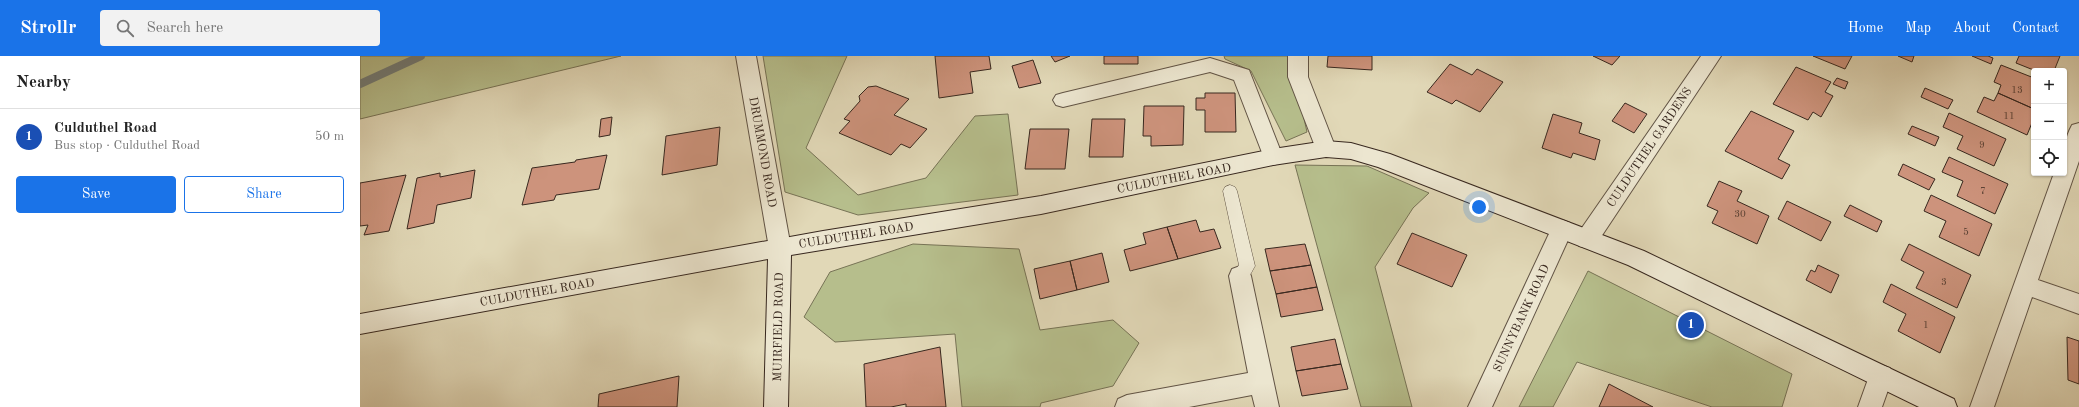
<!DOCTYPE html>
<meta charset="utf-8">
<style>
body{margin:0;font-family:"Old Standard TT",serif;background:#f2f2f2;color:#222}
.controls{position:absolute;right:12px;top:12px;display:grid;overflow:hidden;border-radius:4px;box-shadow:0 1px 3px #0004}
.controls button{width:36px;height:36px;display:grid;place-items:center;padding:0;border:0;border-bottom:1px solid #e0e0e0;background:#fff;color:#222;font:20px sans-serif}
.you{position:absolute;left:1119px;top:151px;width:14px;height:14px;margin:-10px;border:3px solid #fff;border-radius:50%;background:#1a73e8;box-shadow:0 0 0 6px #1a73e833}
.badge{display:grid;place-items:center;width:26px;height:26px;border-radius:50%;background:#1a73e8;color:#fff;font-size:13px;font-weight:700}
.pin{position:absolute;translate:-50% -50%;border:2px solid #fff;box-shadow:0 1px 4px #0006}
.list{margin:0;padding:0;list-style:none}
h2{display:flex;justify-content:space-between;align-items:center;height:52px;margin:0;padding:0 16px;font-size:17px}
h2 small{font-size:13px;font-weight:400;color:#767676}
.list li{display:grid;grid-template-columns:26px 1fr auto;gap:12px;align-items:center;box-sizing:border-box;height:56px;padding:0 16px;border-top:1px solid #e0e0e0}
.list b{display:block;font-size:15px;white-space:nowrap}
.list p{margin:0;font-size:13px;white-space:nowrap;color:#767676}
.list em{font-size:13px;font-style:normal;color:#767676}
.actions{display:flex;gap:8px;padding:12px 16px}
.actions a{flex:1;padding:9px 0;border:1px solid #1a73e8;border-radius:4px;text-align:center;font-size:14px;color:#1a73e8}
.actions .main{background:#1a73e8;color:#fff}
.icon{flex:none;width:22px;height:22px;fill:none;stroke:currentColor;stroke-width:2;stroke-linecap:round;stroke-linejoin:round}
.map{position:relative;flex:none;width:1719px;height:351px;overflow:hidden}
header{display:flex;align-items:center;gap:24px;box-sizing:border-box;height:56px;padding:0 20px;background:#1a73e8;color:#fff}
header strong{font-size:19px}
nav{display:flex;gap:22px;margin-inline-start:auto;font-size:14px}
.search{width:280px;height:36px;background:#f2f2f2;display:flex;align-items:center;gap:10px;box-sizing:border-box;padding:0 14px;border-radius:4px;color:#767676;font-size:15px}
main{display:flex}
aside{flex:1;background:#fff}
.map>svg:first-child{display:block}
</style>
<header>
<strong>Strollr</strong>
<div class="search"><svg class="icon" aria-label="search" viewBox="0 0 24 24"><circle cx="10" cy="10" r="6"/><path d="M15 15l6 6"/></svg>Search here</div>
<nav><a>Home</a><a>Map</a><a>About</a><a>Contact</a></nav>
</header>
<main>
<aside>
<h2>Nearby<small></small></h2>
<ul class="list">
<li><span class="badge" style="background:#1a4fb4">1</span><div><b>Culduthel Road</b><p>Bus stop · Culduthel Road</p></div><em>50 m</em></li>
</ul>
<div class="actions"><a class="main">Save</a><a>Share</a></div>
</aside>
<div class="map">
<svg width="1719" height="351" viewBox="0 0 1719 351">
<rect width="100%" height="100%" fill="#e1d8b7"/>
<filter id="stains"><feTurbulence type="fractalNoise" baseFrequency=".005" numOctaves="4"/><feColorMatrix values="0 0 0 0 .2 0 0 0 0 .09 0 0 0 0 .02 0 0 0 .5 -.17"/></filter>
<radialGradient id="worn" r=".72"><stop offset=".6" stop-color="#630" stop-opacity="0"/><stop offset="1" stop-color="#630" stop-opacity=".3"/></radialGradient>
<path fill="#b6be8c" stroke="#777356" d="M0,0H261L0,63Z
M403,0H487L446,92L498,139L566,122L615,60L648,58L658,139L498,159L425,136Z
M864,0H930L947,76L926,85L891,15L865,3Z
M935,109L1007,110L1069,137L1053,152L1015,211L1052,351H1001Z
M553,188L659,193L680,274L753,264L779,287L753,330L681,347L680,351H602L595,278L475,286L444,261L470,216Z
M1228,215L1432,318L1422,351H1352L1217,306L1193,351H1159Z"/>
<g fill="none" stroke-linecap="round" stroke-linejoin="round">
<path stroke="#727e7b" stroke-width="8" d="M0,28L61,0"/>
</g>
<path fill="#cd937c" stroke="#38281f" d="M575,0H629L631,13L610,16L613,37L579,42Z
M691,0H710L695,6Z
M744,0H778V8H744Z
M968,0H1012V14L967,11Z
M1233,0H1260L1252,9Z
M1453,0H1492L1485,13Z
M1538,0H1554L1552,6Z
M1612,0H1628L1633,2L1631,8Z
M1659,0H1700L1694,15H1676L1656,7Z
M673,4L681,27L659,32L652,10Z
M1090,8L1112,19L1117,13L1143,26L1120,56L1096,44L1092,48L1067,36Z
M1641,9L1674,22V53L1638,37L1641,29L1634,26Z
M1436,11L1471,26L1465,36L1473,40L1461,61L1453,56L1448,64L1413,48Z
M1477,22L1488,26L1485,33L1473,28Z
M516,30L549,43L534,59L567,73L550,92L541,88L531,99L479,77L490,65L484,63L500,45L499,40L508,31Z
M1565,32L1593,44L1588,53L1561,41Z
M845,37H875L876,76H845V54H836V42H845Z
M1638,37L1674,53V62L1667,79L1617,56L1624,41L1634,45Z
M1265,47L1287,58L1274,77L1252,65Z
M784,50H824L823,89L791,90V80H783Z
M1391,55L1434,75L1418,103L1430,109L1422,123L1365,95Z
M1589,57L1646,83L1634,110L1597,93L1603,80L1583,71Z
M1193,58L1222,67L1219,77L1240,84L1235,104L1213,97L1211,102L1182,92Z
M252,61L250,79L239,81L241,63Z
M732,63H765L763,101H729Z
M1552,70L1579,81L1575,90L1548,78Z
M360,71L357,109L302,119L306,80Z
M670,73H709L705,113H665Z
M247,99L239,133L196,139L194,144L162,149L172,112L215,106L216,104Z
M1589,101L1648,128L1635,158L1597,140L1603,125L1582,116Z
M1543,108L1575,123L1569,134L1538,119Z
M115,114L111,142L77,149L74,167L47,173L57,122L80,117V121Z
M46,119L29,175L4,179L8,169L0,170V127Z
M1359,125L1382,135L1377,145L1409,160L1397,188L1352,167L1358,155L1347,150Z
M1571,139L1632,168L1619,200L1579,181L1586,165L1564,155Z
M1427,145L1471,166L1461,185L1418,163Z
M1490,149L1522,165L1517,176L1484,160Z
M836,164L840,176L854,173L861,192L818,203L807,171Z
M807,171L818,203L770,215L764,194L786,188L783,177Z
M1052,177L1107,199L1092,231L1037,208Z
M945,188L951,209L910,215L905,193Z
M1549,188L1611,219L1597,252L1556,232L1564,216L1541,204Z
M742,197L749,226L717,234L710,205Z
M710,205L717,234L680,243L674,213Z
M951,209L957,231L916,238L910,215Z
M1458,209L1479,219L1471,237L1446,224L1451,214L1455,216Z
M1531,228L1595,261L1580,297L1538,275L1546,258L1523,246Z
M957,231L963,254L921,261L916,238Z
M1707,281L1719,285V328L1708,324Z
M975,283L981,308L936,315L931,291Z
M580,291L586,351H546V348L531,351H506L504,308Z
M981,308L988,333L942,340L936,315Z
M319,320L317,351H238L239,338Z
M1249,328L1293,351H1239Z"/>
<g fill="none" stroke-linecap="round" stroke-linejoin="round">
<g stroke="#625445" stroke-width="1">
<path id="lane" d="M870,129L875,131L877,135L895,210C890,219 886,229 875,225L872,220L879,209L863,135L865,131Z"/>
</g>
<g stroke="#625445" stroke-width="2">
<path id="street" d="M376,0H396L431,192L428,199L420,201L412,199L409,192Z
M928,0H948V21L976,93L973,99L966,101L959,99L956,93L928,21Z
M1341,0H1361L1235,190L1227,192L1219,190L1216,183L1219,176Z
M850,2L889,14L923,101L920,107L913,109L906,107L874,24L850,16L703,51L696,49L693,44L696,39L703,37Z
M1719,67V105L1678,224L1719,238V258L1672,241L1634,351H1610L1694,117H1704C1704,100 1703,85 1712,69Z
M1202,164L1210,167L1213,173L1132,351H1108L1194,167Z
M880,210L888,213L891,220L919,351H895L892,339L829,351H755L758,343L767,339L888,317L869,220L872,213Z
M1521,309L1530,312L1533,320L1522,351H1498L1512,312Z"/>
</g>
<g stroke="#38281f" stroke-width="2">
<path id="secondary" d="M966,85L991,87L1030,98L1284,195L1594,343L1597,351H1559L1268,209L1018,111L991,103L966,101L913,109L681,158L431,199L428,351H404L408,203L0,278V258L463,175L681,140L913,93Z"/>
</g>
<use href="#lane" fill="#ece6d0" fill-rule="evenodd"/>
<use href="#street" fill="#ece6d0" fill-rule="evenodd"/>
<use href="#secondary" fill="#ece6d0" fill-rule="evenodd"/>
</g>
<g text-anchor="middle" stroke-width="4" stroke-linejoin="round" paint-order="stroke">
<g font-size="10" fill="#5d4336">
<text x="1657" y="37">13</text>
<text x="1649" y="63">11</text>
<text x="1622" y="92">9</text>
<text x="1623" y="138">7</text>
<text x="1380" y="161">30</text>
<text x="1606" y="179">5</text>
<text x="1584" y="229">3</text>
<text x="1566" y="272">1</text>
</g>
<g font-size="12" fill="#38281f" stroke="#ece6d0">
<text transform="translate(1289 91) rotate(-56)" y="4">CULDUTHEL GARDENS</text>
<text transform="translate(403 96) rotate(80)" y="4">DRUMMOND ROAD</text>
<text transform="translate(814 122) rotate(-11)" y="4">CULDUTHEL ROAD</text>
<text transform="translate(496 179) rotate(-9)" y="4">CULDUTHEL ROAD</text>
<text transform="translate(177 236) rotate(-10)" y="4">CULDUTHEL ROAD</text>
<text transform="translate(1161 262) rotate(-65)" y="4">SUNNYBANK ROAD</text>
<text transform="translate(418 271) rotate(-89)" y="4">MUIRFIELD ROAD</text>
</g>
</g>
<rect width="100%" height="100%" filter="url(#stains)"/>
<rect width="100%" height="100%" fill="url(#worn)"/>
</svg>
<div class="controls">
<button>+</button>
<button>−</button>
<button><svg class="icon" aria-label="locate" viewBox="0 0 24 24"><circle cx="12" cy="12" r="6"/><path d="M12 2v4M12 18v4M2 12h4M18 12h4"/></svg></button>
</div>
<div class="you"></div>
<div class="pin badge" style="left:1331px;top:269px;background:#1a4fb4">1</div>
</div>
</main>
